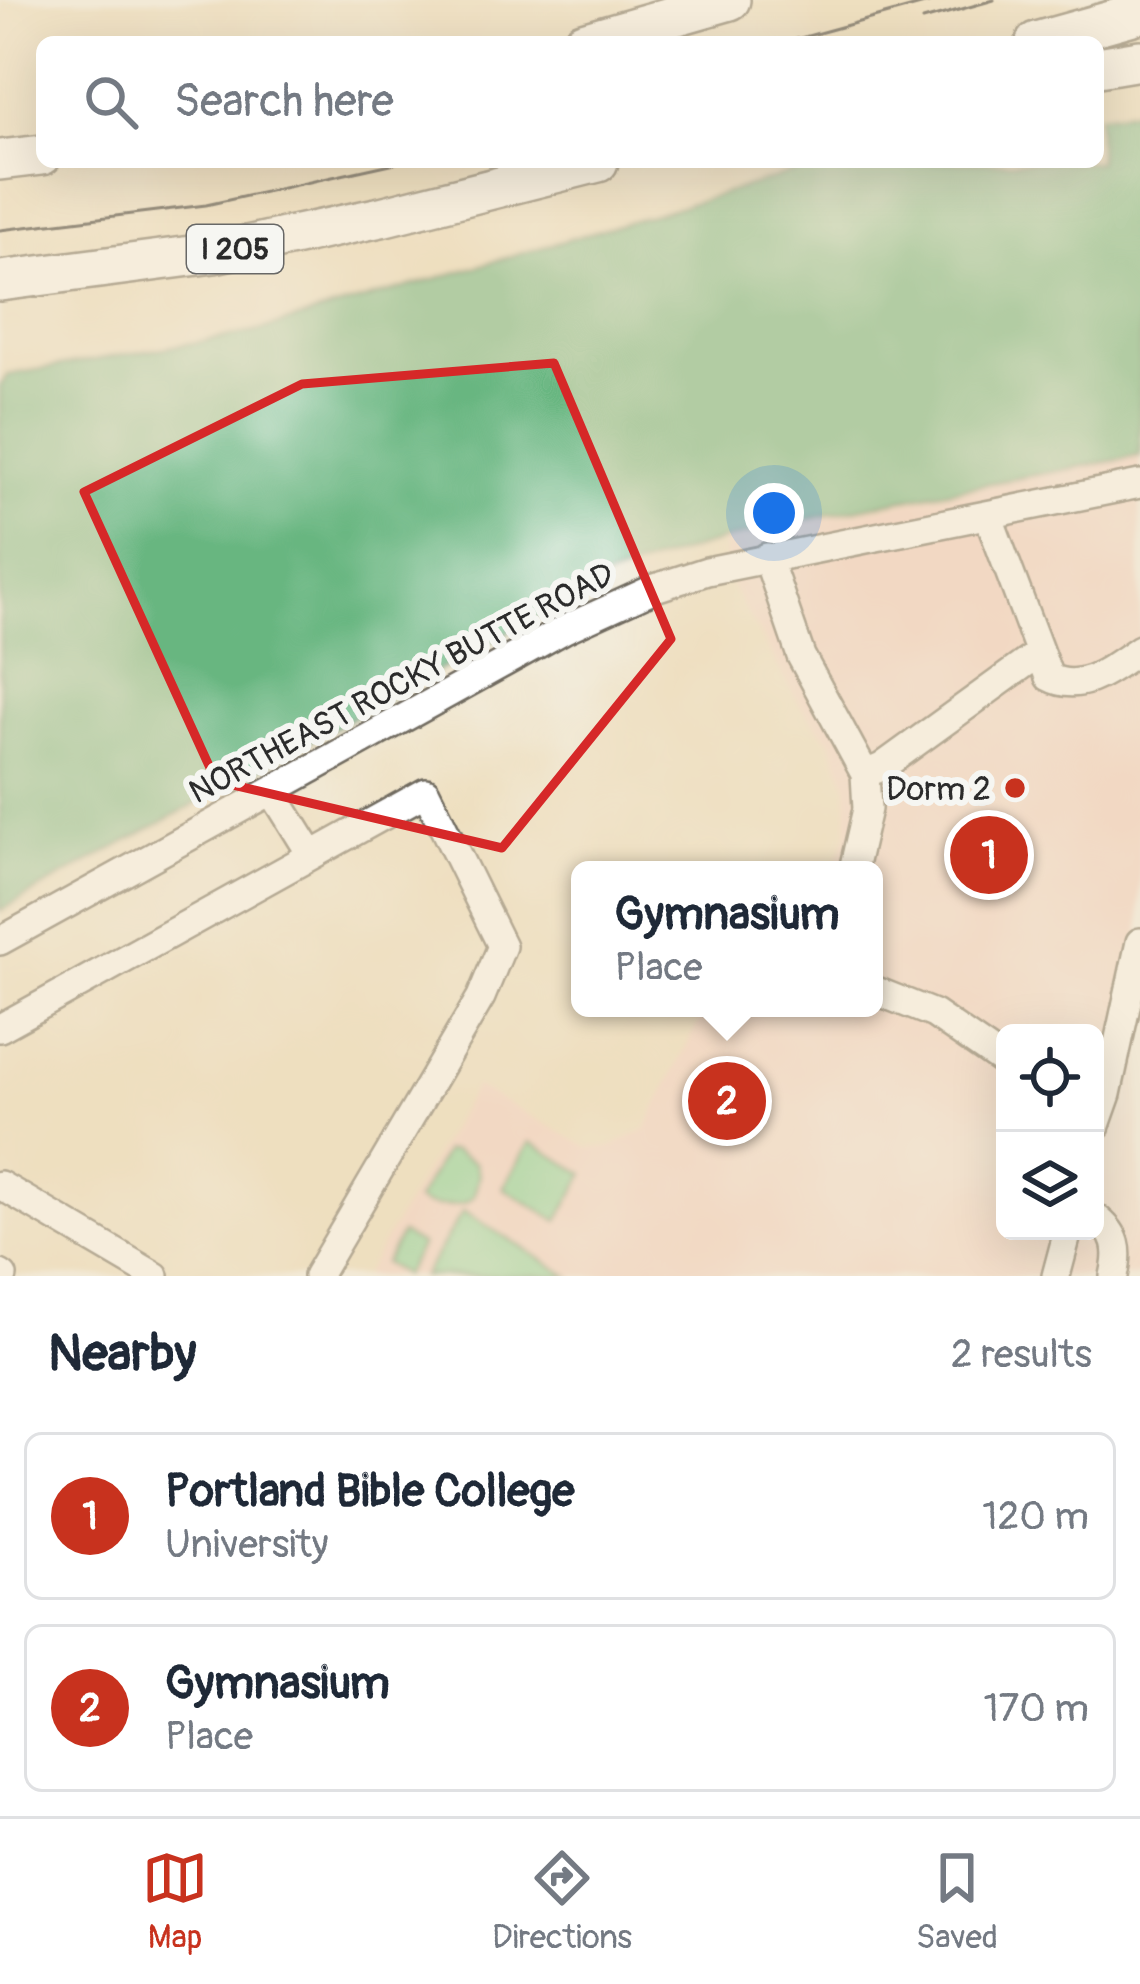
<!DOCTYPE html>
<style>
body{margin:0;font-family:Pangolin,sans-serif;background:#f2f2f3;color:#1f2937}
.controls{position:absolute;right:36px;bottom:36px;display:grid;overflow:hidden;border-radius:18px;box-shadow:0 12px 48px #0002}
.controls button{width:108px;height:108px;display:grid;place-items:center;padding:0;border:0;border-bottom:3px solid #e0e1e3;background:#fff;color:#1f2937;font:60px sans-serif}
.you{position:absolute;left:774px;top:513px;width:42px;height:42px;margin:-30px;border:9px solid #fff;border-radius:50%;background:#1a73e8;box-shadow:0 0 0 18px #1a73e833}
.badge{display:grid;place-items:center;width:78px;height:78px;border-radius:50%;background:#c8321e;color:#fff;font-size:39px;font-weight:700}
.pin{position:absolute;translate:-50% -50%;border:6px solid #fff;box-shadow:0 3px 12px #0006}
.popup{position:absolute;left:571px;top:861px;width:312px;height:156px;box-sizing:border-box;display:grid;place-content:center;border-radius:18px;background:#fff;filter:drop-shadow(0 3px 9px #0005);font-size:39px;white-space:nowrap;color:#747a83}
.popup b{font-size:45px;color:#1f2937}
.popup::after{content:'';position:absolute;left:50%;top:100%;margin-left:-24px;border:24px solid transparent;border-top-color:#fff}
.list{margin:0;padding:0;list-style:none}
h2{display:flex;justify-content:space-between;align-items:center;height:156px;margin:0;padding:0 48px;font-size:51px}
h2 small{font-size:39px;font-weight:400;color:#747a83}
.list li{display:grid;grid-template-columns:78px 1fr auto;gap:36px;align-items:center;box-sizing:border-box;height:168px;margin:0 24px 24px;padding:0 24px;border:3px solid #e0e1e3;border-radius:18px}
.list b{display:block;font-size:45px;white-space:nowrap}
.list p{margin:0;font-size:39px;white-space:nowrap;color:#747a83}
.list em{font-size:39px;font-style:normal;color:#747a83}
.icon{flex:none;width:66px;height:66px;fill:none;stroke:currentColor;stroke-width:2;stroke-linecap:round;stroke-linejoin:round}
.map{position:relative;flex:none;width:1140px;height:1276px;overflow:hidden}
.search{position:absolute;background:#fff;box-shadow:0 12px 48px #0002;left:36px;right:36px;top:36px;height:132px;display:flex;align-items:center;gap:30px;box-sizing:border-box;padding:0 42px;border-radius:18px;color:#747a83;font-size:45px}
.sheet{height:540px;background:#fff}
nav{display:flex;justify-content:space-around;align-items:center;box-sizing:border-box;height:168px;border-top:3px solid #e0e1e3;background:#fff;font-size:33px;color:#747a83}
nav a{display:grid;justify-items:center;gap:6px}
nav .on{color:#c8321e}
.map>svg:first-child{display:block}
</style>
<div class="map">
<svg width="1140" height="1276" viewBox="0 0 1140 1276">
<rect width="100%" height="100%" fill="#f6f6f2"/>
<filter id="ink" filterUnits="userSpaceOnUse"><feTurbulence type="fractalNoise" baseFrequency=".00833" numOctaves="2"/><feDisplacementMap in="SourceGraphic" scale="24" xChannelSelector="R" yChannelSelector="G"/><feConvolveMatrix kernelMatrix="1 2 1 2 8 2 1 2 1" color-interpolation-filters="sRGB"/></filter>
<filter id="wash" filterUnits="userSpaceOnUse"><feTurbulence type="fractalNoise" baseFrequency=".004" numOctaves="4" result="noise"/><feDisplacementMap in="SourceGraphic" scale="48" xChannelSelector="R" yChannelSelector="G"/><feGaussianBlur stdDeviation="2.7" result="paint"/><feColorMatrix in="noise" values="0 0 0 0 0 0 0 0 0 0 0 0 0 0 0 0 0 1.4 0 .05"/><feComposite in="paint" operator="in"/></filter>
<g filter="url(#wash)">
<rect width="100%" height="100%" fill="#eedfbf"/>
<path fill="#f7d1c8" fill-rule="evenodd" d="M1140,456V1276H364L475,1086L589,1148L610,1147L646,1129L705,1008H874V870H833L847,833V786L831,742L801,706L730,583L722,538ZM1005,1033H1095V1231H1005Z"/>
<path fill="#7fd498" stroke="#558062" stroke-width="3" d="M530,1142L585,1174L558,1221L503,1188Z
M445,1151H454L475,1163L479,1175L474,1196C464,1208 429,1209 416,1201Z
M463,1211L569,1276H423Z
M401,1234L421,1245L404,1275L384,1263Z"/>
<path fill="#67b680" stroke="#497056" stroke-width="3" d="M1140,110V456C961,490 777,514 605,579L0,911V387L7,375L255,332L830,162H1098V115Z"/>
</g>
<g filter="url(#ink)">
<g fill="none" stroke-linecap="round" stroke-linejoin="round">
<g stroke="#6f6a5f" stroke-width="32">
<path id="minor" d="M988,515L1049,677C1082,695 1113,667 1140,649
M767,557L801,656L865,774
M272,791L311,854
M853,870L867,809L865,774L882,767L1038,654
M0,941L565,629L655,588L707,571L1140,484
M874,990L934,1014L1005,1063
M0,1028L426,792L502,946L481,997L317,1276
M1095,1128L1107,1094L1140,942
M0,1185L155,1276
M1095,1217C1118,1234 1120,1250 1114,1276
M0,1274L3,1276
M1056,1276L1068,1231"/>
</g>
<g stroke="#6f6a5f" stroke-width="44">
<path id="highway" d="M583,42L730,0
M1036,42L1140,13
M1098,67L1140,60
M0,160L42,155
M0,281L214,253L381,217L598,162"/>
</g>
<use href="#minor" stroke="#fff" stroke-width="27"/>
<use href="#highway" stroke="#fff" stroke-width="39"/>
<path stroke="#2b2b2b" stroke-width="3" d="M923,20L994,0
M786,42L939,0
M0,230L206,205L400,162"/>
</g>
</g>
<path d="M0 0H1140V1276H0ZM554,363L671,639L502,848L216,781L84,492L302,384Z" fill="#eedfbf" fill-opacity=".55" fill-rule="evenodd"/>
<path fill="none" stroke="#d62828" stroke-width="9" stroke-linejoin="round" d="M554,363L671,639L502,848L216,781L84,492L302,384Z"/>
<circle fill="#c8321e" stroke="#f6f6f2" stroke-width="4.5" cx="1015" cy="788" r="12"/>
<g text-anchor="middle" stroke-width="12" stroke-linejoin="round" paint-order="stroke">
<rect fill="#f6f6f2" stroke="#686867" stroke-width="3" x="187" y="225" width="96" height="48" rx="9"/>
<g font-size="30" font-weight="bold" fill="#2b2b2b">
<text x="235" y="259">I 205</text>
</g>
<g font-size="33" fill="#2b2b2b" stroke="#f6f6f2">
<text transform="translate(401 682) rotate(-28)" y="12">NORTHEAST ROCKY BUTTE ROAD</text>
</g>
<g font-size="33" fill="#2b2b2b" stroke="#f6f6f2" text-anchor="end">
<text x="991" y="800">Dorm 2</text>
</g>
</g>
</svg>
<div class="controls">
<button><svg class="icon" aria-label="locate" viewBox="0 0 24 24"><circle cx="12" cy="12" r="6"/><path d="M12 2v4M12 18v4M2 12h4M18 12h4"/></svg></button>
<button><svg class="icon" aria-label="layers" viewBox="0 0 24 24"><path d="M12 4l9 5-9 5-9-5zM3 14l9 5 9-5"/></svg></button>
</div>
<div class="you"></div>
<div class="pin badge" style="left:989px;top:855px">1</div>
<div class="pin badge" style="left:727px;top:1101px">2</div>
<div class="popup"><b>Gymnasium</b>Place</div>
<div class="search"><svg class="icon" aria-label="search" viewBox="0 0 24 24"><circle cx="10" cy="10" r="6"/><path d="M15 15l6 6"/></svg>Search here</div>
</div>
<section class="sheet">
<h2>Nearby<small>2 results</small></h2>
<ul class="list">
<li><span class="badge">1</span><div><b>Portland Bible College</b><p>University</p></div><em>120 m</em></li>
<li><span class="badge">2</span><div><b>Gymnasium</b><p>Place</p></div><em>170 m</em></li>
</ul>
</section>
<nav>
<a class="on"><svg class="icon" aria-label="map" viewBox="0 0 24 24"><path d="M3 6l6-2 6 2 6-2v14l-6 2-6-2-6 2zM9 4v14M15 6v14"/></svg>Map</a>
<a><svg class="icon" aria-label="directions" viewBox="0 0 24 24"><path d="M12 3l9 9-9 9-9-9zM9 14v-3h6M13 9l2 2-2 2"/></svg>Directions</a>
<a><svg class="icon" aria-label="saved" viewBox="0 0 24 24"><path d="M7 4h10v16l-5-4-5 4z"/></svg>Saved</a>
</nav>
